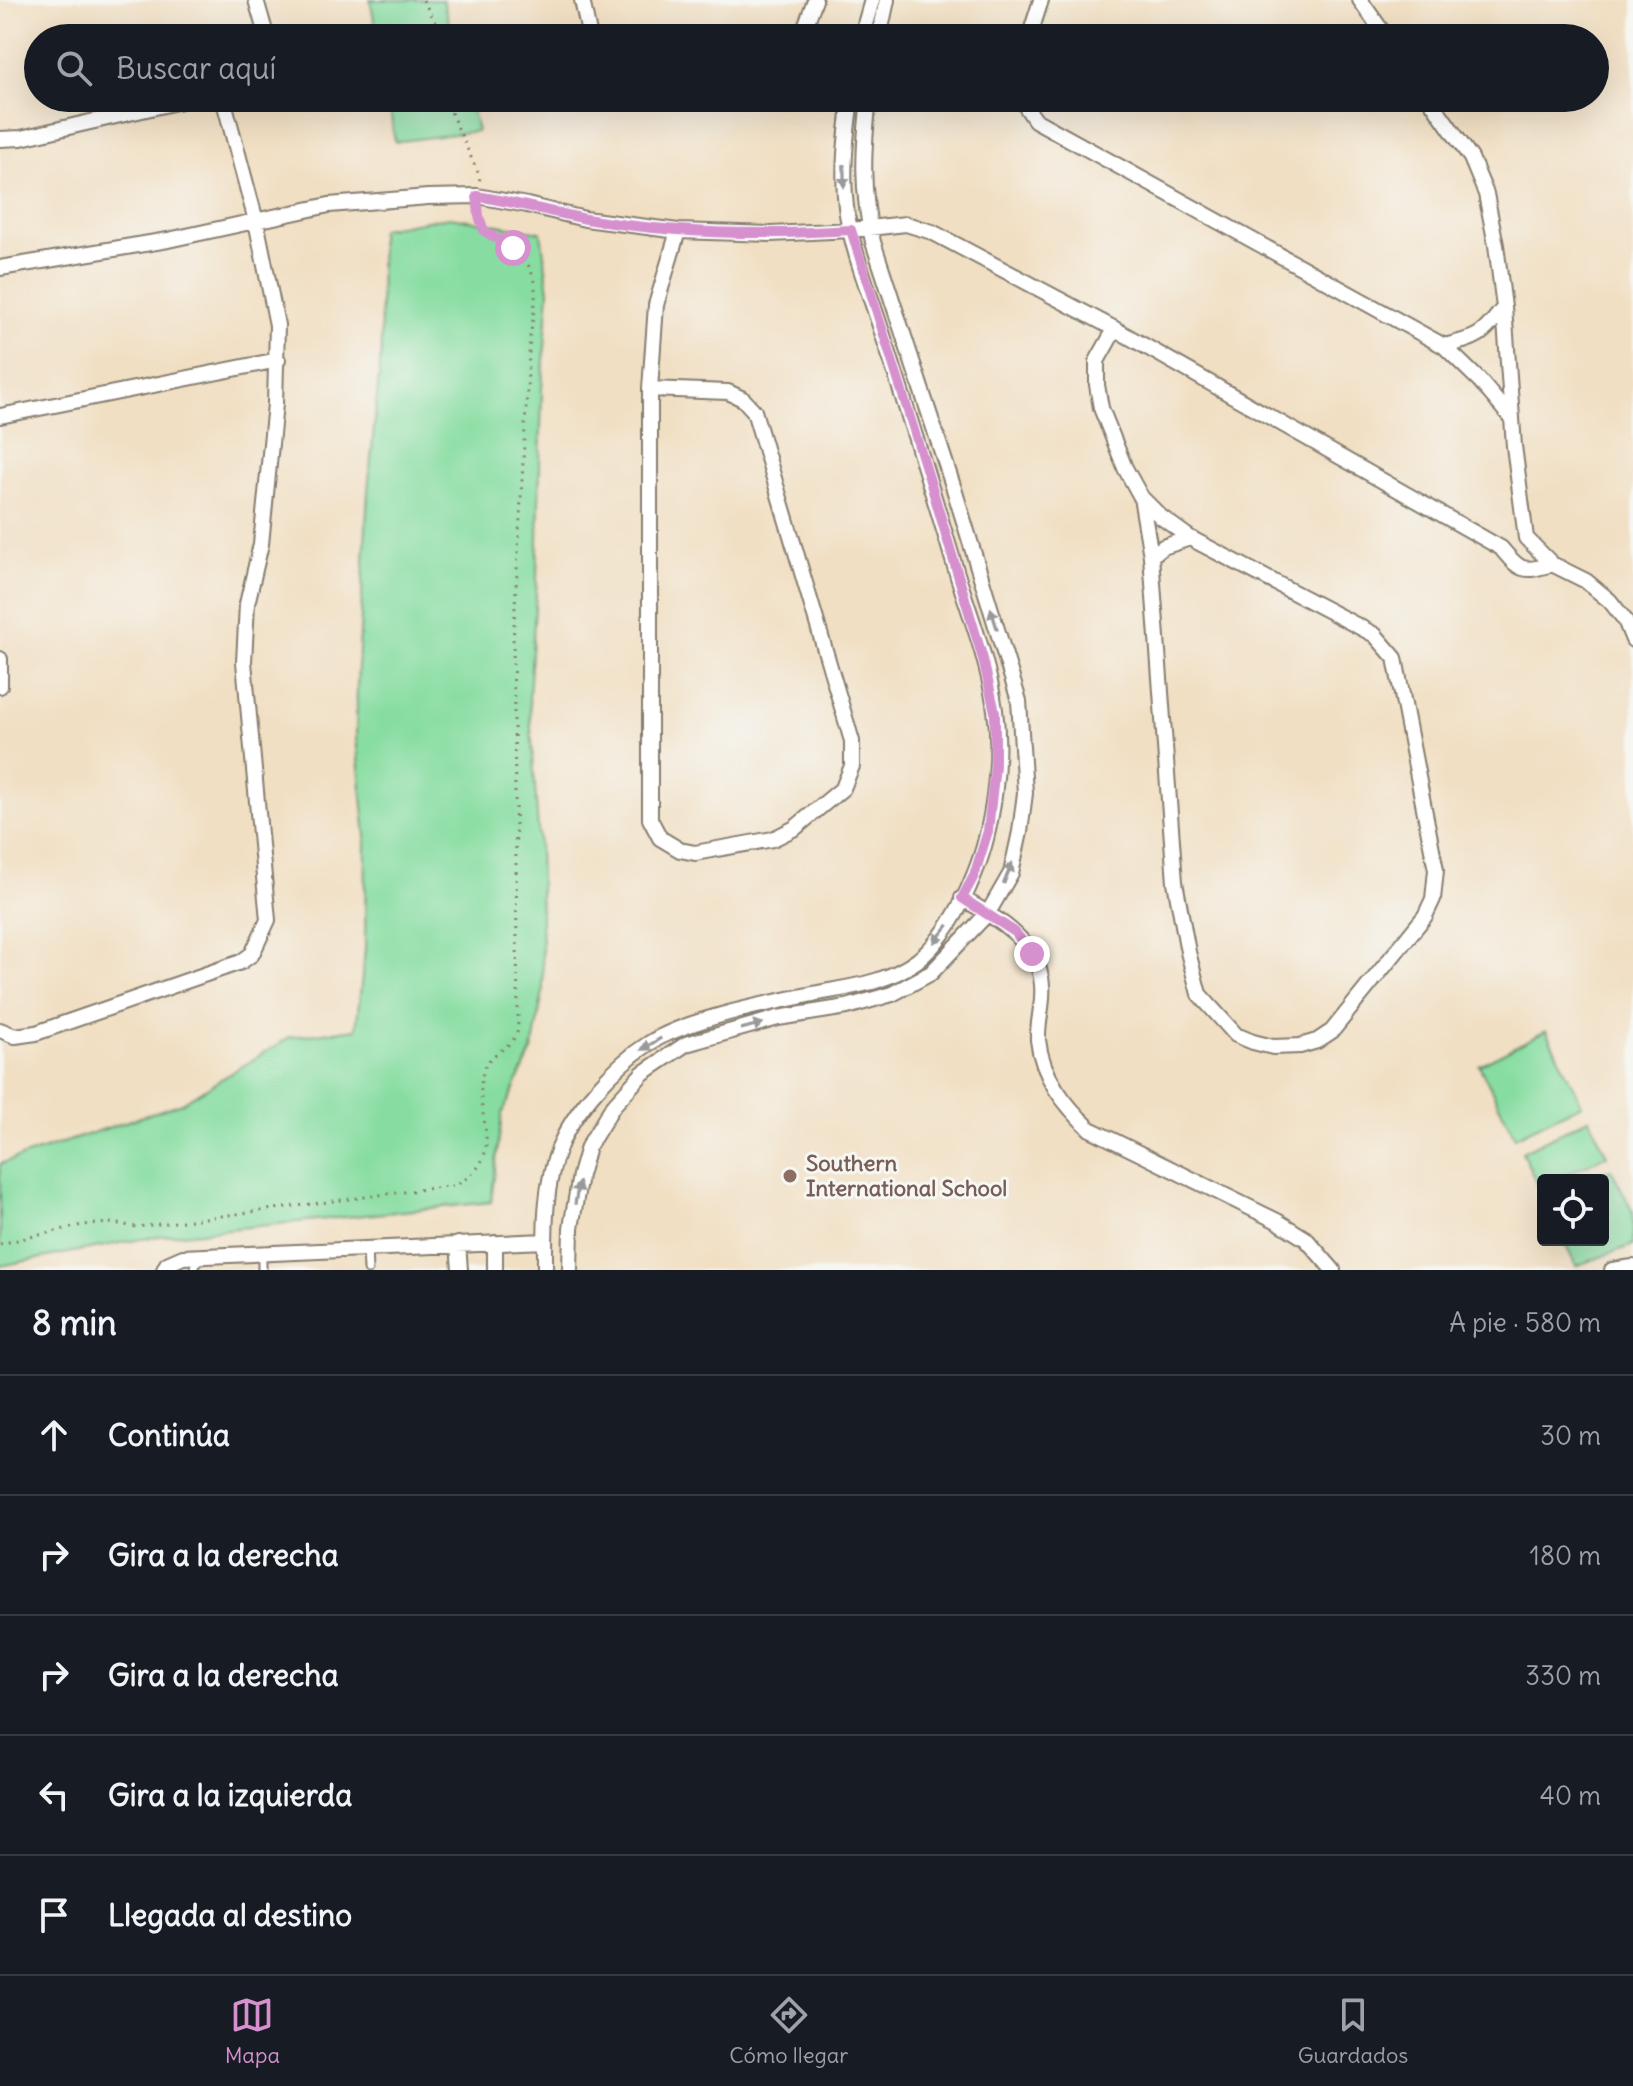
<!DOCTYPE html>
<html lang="es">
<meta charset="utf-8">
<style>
body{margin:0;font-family:Delius,sans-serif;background:#20242c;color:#f1f3f6}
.controls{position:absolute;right:24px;bottom:24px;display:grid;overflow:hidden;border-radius:8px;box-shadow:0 8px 32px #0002}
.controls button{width:72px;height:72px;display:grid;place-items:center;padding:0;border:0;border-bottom:2px solid #363941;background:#171b24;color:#f1f3f6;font:40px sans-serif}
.stop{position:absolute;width:24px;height:24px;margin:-18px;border:6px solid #d690ce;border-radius:50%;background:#fff}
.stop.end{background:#d690ce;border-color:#fff;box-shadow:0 2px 8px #0008}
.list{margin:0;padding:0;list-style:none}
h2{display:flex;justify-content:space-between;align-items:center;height:104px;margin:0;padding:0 32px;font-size:34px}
h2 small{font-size:26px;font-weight:400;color:#9ea1a6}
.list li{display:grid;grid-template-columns:52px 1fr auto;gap:24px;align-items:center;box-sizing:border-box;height:120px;padding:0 32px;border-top:2px solid #363941}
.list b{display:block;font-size:30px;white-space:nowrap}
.list em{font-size:26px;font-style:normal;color:#9ea1a6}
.icon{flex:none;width:44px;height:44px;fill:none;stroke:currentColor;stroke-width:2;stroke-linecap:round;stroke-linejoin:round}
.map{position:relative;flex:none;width:1633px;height:1270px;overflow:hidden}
.search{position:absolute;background:#171b24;box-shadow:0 8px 32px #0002;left:24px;right:24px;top:24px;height:88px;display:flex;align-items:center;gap:20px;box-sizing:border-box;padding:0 28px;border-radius:44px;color:#9ea1a6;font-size:30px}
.sheet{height:704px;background:#171b24}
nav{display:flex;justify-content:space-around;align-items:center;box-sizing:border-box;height:112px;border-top:2px solid #363941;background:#171b24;font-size:22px;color:#9ea1a6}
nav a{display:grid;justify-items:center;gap:4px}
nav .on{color:#d690ce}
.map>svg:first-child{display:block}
</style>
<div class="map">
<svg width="1633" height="1270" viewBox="0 0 1633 1270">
<rect width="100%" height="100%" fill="#f6f6f2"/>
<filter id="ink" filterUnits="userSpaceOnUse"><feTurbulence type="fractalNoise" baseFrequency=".0125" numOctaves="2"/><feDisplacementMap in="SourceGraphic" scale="16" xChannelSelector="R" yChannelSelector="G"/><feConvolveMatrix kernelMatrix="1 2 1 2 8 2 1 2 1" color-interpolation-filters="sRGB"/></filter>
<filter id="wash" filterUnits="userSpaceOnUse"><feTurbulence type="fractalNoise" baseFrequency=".006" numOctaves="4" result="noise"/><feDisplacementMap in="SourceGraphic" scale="32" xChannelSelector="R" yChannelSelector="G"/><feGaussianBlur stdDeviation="1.8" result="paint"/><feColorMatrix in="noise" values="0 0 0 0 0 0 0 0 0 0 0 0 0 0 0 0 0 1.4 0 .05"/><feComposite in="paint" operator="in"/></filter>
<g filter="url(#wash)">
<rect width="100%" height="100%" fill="#f1dfc3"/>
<path fill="#87dda1" stroke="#527c5e" stroke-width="2" d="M370,0H443L453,38H378Z
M388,98H469L477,131L395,142Z
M450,217L541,232L549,291L542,389L537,578L529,697L539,845L543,992L532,1051L502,1114L491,1202L152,1237L0,1266V1164L182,1103L290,1037L356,1029L365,950L366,836L356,738L357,685L368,491L381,354L380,229Z
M1546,1031L1582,1104L1515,1137L1479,1065Z
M1589,1118L1607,1155L1555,1180H1543V1186L1539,1188L1522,1152Z
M1611,1169L1633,1212V1245L1576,1266L1563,1240H1603V1180H1588Z"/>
</g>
<g filter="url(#ink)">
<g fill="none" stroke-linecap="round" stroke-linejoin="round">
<g stroke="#867e70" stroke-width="11">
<path id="lane" d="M367,1249L368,1270
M262,1253V1270
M194,1270L199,1256"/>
</g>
<g stroke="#867e70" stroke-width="18">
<path id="street" d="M256,0L267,38
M582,0L590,38
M1360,0L1387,38
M801,38L815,0
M861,38L872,0
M879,38L887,0
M1029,38L1041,0
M1020,98L1035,120L1444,346L1479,380L1512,419
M1429,98L1471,158L1486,194L1496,245L1504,307L1514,446L1526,538L1552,564L1586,581L1610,601L1625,620L1633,640
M0,139L21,138L194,98
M0,268L168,240L329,205L428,197L477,196L527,205L585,219L678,231L771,234L851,230L906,224L932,232L1115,329L1501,548C1520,571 1523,573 1552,564
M1115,329L1097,361V385L1101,408L1125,468L1141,497L1161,517L1190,538L1375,635L1395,658L1436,870L1433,899L1425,916L1332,1031L1317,1041L1300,1046L1273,1047L1253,1042L1236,1035L1199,994L1188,952L1175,882L1151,556L1141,497
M1444,346C1478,338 1483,336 1504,307
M650,389L728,392L743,399L754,411L852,741V766L843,788L795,828L773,839L695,853L680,850L660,838L650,819V389L656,305L678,231
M0,416L278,360
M1151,556L1163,547L1190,538
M0,659V686
M962,898C996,918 1039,941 1042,985C1044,1003 1037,1022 1038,1040C1042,1077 1065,1105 1090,1129L1277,1221L1306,1239L1333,1270
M0,1030L15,1036L36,1033L241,962L252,954L268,920L244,662L247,604L261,544L275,404L277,325L256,221L223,98
M495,1243V1270
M458,1244L460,1270
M164,1270L167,1264L183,1257L545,1241
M545,1270C545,1229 544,1186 559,1148C573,1111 615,1065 648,1044C684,1020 764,1004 808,995C846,987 885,985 918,960C943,940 962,905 974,875C993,830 1002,760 995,710C989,665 972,620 958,577C933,493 907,409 880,326C868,289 853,252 847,214C841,175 846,137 851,98
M570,1270L571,1228L580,1175L588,1147L613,1106L643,1073L686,1044L778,1018L847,1007L892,994L931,973L988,913L1011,873L1020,832L1025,793L1019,701L954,489L873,242C861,188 863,152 869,98
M1612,1270L1633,1267"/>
</g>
<path stroke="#867e70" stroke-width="3" stroke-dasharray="2 6" stroke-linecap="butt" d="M423,0L444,38
M450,98L447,104L480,177L479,183
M0,1244L82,1225L112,1223L137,1227L456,1185C513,1154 469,1113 484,1069C489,1053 511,1049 517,1033C518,1027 518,1020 518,1014L513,643L530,336C536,304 543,269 512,248C504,241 493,237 484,231L478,210"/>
<use href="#lane" stroke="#fff" stroke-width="7"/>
<use href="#street" stroke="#fff" stroke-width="14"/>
</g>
<defs><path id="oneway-solid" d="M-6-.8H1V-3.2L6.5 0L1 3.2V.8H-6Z" transform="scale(2)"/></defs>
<g fill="#999">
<use href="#oneway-solid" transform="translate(844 176) rotate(89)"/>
<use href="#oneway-solid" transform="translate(994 619) rotate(-107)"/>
<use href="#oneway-solid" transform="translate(1008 873) rotate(-68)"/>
<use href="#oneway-solid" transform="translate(941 934) rotate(129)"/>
<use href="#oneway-solid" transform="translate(752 1026) rotate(-15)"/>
<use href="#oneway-solid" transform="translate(651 1044) rotate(149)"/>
<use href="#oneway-solid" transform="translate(577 1193) rotate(-80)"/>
</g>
</g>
<g fill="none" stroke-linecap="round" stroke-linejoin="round" filter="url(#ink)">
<path stroke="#d690ce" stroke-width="10" d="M513,248L484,231L479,216L477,196C514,202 550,212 586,219C674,234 762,236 851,230L930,481L983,659L995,712V766L988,831L974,876L962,898L1015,932L1032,954"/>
</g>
<circle fill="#8d6e63" stroke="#f6f6f2" stroke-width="3" cx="790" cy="1176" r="8"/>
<g text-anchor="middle" stroke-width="6" stroke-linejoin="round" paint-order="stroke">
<g font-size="22" font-weight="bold" fill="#785e54" stroke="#f6f6f2" text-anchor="start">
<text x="806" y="1171">Southern<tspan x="806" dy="25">International School</tspan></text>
</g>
</g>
</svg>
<div class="controls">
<button><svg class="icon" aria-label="locate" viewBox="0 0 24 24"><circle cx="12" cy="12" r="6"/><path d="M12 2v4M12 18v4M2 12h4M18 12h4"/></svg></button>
</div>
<div class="stop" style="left:513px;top:248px"></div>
<div class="stop end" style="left:1032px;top:954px"></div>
<div class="search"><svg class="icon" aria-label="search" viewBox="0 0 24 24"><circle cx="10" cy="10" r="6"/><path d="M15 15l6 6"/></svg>Buscar aquí</div>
</div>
<section class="sheet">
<h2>8 min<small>A pie · 580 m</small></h2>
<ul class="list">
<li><svg class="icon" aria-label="ahead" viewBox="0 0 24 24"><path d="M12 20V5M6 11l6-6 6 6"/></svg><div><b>Continúa</b></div><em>30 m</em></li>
<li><svg class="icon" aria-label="right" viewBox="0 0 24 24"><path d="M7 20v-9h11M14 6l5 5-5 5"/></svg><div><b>Gira a la derecha</b></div><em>180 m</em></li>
<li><svg class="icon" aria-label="right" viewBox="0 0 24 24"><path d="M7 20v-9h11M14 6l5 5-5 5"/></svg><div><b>Gira a la derecha</b></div><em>330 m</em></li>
<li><svg class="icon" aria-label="left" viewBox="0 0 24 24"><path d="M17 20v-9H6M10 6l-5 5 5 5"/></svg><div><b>Gira a la izquierda</b></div><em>40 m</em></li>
<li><svg class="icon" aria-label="arrive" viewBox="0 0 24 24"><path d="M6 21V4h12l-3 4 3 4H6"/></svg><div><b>Llegada al destino</b></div></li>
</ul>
</section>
<nav>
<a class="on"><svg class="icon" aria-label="map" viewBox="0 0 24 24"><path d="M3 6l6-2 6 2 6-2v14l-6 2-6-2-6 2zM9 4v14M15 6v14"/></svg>Mapa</a>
<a><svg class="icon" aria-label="directions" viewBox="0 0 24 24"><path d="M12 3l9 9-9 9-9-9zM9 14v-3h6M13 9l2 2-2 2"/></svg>Cómo llegar</a>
<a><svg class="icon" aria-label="saved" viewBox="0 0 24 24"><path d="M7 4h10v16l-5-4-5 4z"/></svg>Guardados</a>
</nav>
